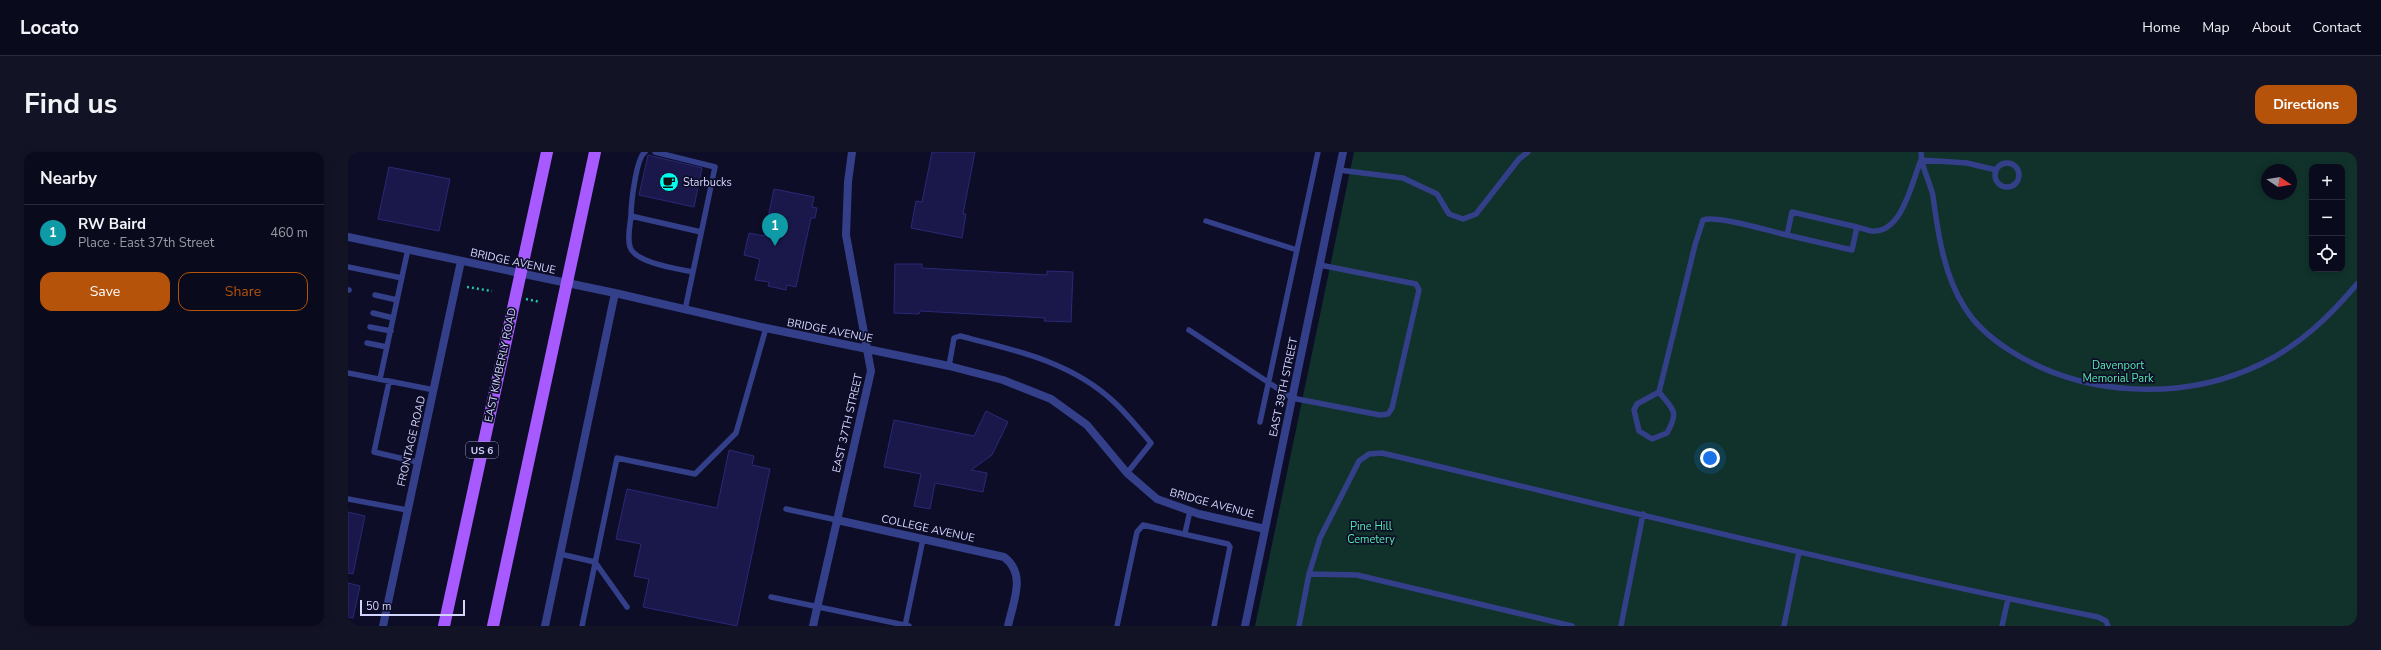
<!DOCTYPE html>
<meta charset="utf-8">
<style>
body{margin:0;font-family:"Nunito Sans",sans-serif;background:#131326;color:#f1f3f6}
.controls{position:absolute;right:12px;top:12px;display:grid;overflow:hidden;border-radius:8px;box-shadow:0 2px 6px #0003}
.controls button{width:36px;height:36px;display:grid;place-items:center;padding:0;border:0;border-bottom:1px solid #2a2b3b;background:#0a0a1d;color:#f1f3f6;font:20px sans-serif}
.compass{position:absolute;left:1913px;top:12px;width:36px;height:36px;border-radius:50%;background:#0a0a1d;box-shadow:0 2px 6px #0003;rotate:102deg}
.scale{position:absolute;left:12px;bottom:10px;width:105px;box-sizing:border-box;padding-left:4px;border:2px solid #d3d5ff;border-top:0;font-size:11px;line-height:14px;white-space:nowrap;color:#d3d5ff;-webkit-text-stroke:3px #0d0d27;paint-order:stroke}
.you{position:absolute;left:1362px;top:306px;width:14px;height:14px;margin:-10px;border:3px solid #fff;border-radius:50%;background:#1a73e8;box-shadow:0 0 0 6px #1a73e833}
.badge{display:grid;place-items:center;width:26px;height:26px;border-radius:50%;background:#b45309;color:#fff;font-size:13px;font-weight:700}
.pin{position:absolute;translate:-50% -33px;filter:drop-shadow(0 1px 2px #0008)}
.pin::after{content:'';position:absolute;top:21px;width:14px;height:12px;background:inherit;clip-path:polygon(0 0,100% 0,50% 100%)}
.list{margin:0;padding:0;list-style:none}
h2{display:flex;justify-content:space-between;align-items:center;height:52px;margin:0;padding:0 16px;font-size:17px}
h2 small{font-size:13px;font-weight:400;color:#999aa4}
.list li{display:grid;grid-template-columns:26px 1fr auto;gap:12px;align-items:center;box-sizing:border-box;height:56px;padding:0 16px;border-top:1px solid #2a2b3b}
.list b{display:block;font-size:15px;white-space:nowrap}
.list p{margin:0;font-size:13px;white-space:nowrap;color:#999aa4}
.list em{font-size:13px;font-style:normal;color:#999aa4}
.actions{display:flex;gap:8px;padding:12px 16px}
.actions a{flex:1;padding:9px 0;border:1px solid #b45309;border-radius:12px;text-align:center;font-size:14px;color:#b45309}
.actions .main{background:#b45309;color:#fff}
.icon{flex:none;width:22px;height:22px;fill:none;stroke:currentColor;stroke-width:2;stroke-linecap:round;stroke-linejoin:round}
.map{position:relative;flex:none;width:2009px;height:474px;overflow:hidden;border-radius:12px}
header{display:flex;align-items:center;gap:24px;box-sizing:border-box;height:56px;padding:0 20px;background:#0a0a1d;border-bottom:1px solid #2a2b3b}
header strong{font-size:19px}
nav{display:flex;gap:22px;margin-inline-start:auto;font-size:14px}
.intro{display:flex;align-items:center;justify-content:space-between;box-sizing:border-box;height:96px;padding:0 24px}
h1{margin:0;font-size:28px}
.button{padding:10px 18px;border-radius:12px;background:#b45309;color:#fff;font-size:14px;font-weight:700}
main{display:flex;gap:24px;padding:0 24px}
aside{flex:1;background:#0a0a1d;border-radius:12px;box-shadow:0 2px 6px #0003}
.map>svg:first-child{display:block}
</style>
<header>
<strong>Locato</strong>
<nav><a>Home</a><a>Map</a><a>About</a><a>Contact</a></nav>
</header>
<div class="intro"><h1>Find us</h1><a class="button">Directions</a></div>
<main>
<aside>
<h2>Nearby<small></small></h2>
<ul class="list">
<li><span class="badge" style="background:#0f9aa8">1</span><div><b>RW Baird</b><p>Place · East 37th Street</p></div><em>460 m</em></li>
</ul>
<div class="actions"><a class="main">Save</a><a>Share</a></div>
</aside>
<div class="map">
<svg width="2009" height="474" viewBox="0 0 2009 474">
<rect width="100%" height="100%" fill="#0d0d27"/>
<path fill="#10322b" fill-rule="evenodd" d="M1006,0H2009V474H907ZM1964,15H1994V117H1964ZM1919,18H1943V42H1919Z"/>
<path fill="#1a184a" stroke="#2b2878" d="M584,0H627L615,62H618L614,86L563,76L568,49L574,50Z
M300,3L354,16L346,55L291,43Z
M41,15L102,27L91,79L30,67Z
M426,37L466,45L464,55L469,56L467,66H463L448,135L439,133L438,138L420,134L421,130L407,128L412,107L396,103L401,81L416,84Z
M547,112H574V116L699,123V119L725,120L723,170L696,169L697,166L572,159L571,162L546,161Z
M638,259L660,270L644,303L623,318L639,321L635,340L587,331L582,357L566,354L573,322L536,315L546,268L626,284Z
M381,298L406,304L404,313L422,317L389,474L295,455L301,427L286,424L293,392L268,387L279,337L369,356Z
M0,360L17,364L5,422L0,421Z
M0,431L12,434L5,466L0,465Z"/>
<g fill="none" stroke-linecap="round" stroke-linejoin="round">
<path stroke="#25c29f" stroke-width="2.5" stroke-dasharray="2 3" stroke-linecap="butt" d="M119,135L144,139
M178,147L192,150"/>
<path stroke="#343f8a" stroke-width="5.5" d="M307,0L367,15L337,158
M1573,0C1573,16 1582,29 1585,44C1590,82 1596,124 1617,156C1628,174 1644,187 1661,198C1734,245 1835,250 1913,212C1952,193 1981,165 2009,132
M1647 23a12 12 0 1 1 24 0a12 12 0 1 1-24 0Z
M991,18L1055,26L1089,42L1101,62L1115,67L1128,62L1171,7L1180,0
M1444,60L1509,75L1504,98L1439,83Z
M283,64C283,52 288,6 297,0
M858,69L949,98
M1509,75C1514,76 1522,80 1527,79C1555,78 1564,29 1573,8L1619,11L1648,18
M0,115L54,126
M345,120C331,117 287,111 282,95C279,86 282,74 283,64L353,80
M0,138H1
M27,143L49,148
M25,161L45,166
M22,175L43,179
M841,178L944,246L1032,263L1040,262L1044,256L1071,138L1068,132L972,113
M19,191L39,195
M601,214L606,186L612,184C667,198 724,210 766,250C779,262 791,277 803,291L779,321
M0,221L86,238
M32,227L60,97
M41,230L26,300L69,310
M1311,240L1289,252L1286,258L1291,279L1304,287L1319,281C1331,259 1326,259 1311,240L1347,93L1355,68C1369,63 1421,79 1439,83
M912,270L970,0
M0,347L59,358
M438,357L489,368
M837,381L842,359
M212,402L247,410L279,455
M961,422L1009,423L1224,474
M423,445L561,474
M234,474L269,306L347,322L388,281L418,176
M557,474L575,387
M769,474L789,380L795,373L880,392L882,395L866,474
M951,474L961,422L972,386L1011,309L1021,302L1034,301C1272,357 1510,417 1750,465L1758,469L1760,474
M1273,474L1295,362
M1436,474L1451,400
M1654,474L1660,447"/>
<path stroke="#343f8a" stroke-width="8" d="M0,85L267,141L418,176L601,214L655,228L703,247L739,273L779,321L809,347L851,362L917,377
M489,368L656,405C679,422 665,450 660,474
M35,474L113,109
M197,474L267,141
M465,474L523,219L498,83L500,30L504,0
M897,474L995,0"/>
<path stroke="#a75aff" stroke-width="12" d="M96,474L199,0
M145,474L247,0"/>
</g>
<defs>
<g id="cafe-disc" transform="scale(1)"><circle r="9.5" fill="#00feef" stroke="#0d0d27"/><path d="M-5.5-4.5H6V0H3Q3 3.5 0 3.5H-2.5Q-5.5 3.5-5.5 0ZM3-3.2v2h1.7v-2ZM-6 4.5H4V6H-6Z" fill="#111"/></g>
</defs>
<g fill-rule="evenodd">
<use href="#cafe-disc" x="321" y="30"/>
</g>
<g text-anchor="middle" stroke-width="3.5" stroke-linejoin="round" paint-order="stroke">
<rect fill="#0d0d27" stroke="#9899be" stroke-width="1" x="118" y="290" width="32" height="16" rx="3"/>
<g font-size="10" font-weight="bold" fill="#d3d5ff">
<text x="134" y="302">US 6</text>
</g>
<g font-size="11" fill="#d3d5ff" stroke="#0d0d27" text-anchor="start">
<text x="335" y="34">Starbucks</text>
</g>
<g font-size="11" fill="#d3d5ff" stroke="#0d0d27">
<text transform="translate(165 109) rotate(12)" y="4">BRIDGE AVENUE</text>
<text transform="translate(482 178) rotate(11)" y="4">BRIDGE AVENUE</text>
<text transform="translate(152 213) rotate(-78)" y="4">EAST KIMBERLY ROAD</text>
<text transform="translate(935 235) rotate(-78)" y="4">EAST 39TH STREET</text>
<text transform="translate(499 271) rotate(-77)" y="4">EAST 37TH STREET</text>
<text transform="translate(63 289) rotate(-77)" y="4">FRONTAGE ROAD</text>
<text transform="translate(864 351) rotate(15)" y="4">BRIDGE AVENUE</text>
<text transform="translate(580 376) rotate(12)" y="4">COLLEGE AVENUE</text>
</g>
<g font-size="11" fill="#55e9ac" stroke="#0d0d27">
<text x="1770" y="217">Davenport<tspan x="1770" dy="13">Memorial Park</tspan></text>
<text x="1023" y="378">Pine Hill<tspan x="1023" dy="13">Cemetery</tspan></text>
</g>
</g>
</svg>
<div class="controls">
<button>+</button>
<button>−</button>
<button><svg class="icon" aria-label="locate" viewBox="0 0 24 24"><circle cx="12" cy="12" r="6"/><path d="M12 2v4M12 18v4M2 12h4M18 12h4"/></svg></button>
</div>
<svg class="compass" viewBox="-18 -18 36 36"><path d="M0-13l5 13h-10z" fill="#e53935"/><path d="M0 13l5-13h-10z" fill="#999aa4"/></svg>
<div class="scale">50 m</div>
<div class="you"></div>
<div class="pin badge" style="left:427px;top:94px;background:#0f9aa8">1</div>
</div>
</main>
